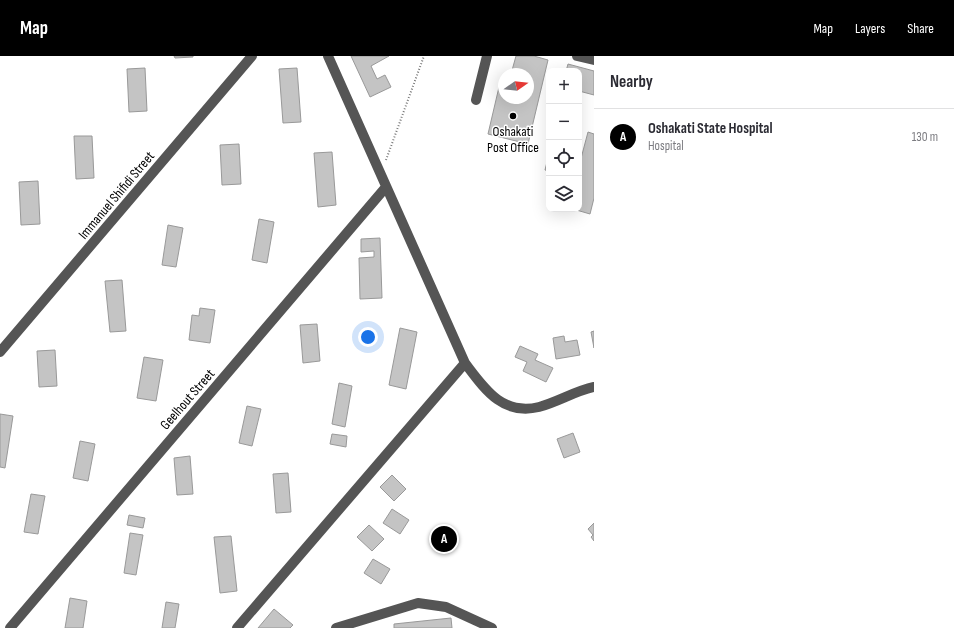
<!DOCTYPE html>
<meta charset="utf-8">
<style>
body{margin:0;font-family:"Sofia Sans Condensed",sans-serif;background:#f2f2f3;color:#2b2b33}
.controls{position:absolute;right:12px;top:12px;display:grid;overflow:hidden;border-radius:8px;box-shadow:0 4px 16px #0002}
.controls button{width:36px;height:36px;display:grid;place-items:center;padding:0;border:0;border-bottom:1px solid #e1e1e2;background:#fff;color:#2b2b33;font:20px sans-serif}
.compass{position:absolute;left:498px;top:12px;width:36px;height:36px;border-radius:50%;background:#fff;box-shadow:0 4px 16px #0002;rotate:76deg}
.you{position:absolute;left:368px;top:281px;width:14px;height:14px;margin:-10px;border:3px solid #fff;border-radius:50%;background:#1a73e8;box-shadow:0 0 0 6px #1a73e833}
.badge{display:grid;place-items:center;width:26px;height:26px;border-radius:50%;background:#000;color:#fff;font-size:13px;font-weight:700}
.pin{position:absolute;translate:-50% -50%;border:2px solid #fff;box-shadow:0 1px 4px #0006}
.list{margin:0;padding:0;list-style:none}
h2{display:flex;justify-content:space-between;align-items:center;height:52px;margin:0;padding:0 16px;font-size:17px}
h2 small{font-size:13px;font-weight:400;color:#7c7c81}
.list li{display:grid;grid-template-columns:26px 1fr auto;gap:12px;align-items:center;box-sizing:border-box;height:56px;padding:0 16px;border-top:1px solid #e1e1e2}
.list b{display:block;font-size:15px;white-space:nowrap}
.list p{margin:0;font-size:13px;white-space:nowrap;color:#7c7c81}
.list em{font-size:13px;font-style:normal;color:#7c7c81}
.icon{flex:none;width:22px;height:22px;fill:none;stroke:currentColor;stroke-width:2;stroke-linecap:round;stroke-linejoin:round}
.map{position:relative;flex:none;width:594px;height:572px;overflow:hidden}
header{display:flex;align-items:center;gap:24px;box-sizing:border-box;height:56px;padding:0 20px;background:#000;color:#fff}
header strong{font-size:19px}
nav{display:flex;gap:22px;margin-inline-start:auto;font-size:14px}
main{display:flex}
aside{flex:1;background:#fff}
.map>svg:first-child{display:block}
</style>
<header>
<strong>Map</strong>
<nav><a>Map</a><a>Layers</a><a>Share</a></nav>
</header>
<main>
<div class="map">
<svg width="594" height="572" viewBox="0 0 594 572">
<rect width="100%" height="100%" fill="#fff"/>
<path fill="#c4c4c4" stroke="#999" d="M174,0H193V1L175,2Z
M351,0H389L371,10L377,23L385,19L391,31L370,41Z
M516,0H534L548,4L528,88L488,78L499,31L504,32V42H528V18H511Z
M568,8L594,15V39L579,35V15H566Z
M145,12L147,55L129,56L127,13Z
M297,12L301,66L283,67L279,13Z
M588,76L594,78V142L590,158L573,153H579V110Z
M74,80H92L94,122L76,123Z
M239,88L241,128L222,129L220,89Z
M332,96L336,149L318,151L314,97Z
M549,98V115L545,114Z
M38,125L40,168L21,169L19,126Z
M259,163L274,166L267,207L252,204Z
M168,169L183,172L176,211L162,209Z
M380,182L382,242L360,243L359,202L374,201V195L361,196V183Z
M122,224L126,275L110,276L105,225Z
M200,252L215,254L210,287L189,284L192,259L199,260Z
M317,268L320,305L303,307L300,269Z
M400,272L417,276L406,333L389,329Z
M594,275V292L591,276Z
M564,280L565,286L577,284L580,299L556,303L553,282Z
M520,290L538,298L535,304L553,312L546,326L523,315L527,306L515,301Z
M55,294L57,330L39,331L37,295Z
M144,301L163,304L156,345L137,342Z
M339,327L352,330L345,371L332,368Z
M247,350L261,353L252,390L239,387Z
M0,358L13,360L5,412L0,411Z
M573,377L580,396L564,402L557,383Z
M332,378L347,380L346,391L330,388Z
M80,385L95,388L88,425L73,422Z
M190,400L193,438L177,439L174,402Z
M288,417L291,456L276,457L273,418Z
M392,419L406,433L394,445L380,431Z
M31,438L45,440L38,478L24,476Z
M392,453L409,464L400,478L383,467Z
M129,459L145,462L143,472L127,469Z
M594,467V485L591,481L593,479L588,473Z
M369,469L384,483L372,495L357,481Z
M130,477L143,479L136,519L124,517Z
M231,480L237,535L220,537L214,481Z
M373,503L390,513L381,528L364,517Z
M70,542L87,545L83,572H65Z
M166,546L179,548L175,572H162Z
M274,553L293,569L290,572H258Z
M451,562L452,572H394V568Z"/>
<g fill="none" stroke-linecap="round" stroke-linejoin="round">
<path stroke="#777" stroke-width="2" stroke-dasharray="1 2" stroke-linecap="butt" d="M386,104L424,0"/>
<path stroke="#555" stroke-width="10" d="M328,0L465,307C484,332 502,360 539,351C558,346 575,335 594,331
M577,0L594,4
M476,44L487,0
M0,296L252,0
M10,572L386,131
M237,572L465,307
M336,572L418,547L446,551L492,572"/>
</g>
<circle fill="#000" stroke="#fff" stroke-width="1.5" cx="513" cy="60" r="4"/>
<g text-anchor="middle" stroke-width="3" stroke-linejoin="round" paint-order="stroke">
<g font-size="14" fill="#000" stroke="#fff">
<text x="513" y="80">Oshakati<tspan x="513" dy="16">Post Office</tspan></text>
</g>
<g font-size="14" fill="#000" stroke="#fff">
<text transform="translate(116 139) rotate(-50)" y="5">Immanuel Shifidi Street</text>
<text transform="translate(187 343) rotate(-49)" y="5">Geelhout Street</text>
</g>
</g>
</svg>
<div class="controls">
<button>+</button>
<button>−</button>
<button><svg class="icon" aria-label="locate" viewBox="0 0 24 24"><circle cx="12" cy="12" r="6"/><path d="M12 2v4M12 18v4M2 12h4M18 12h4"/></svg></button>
<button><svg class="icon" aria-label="layers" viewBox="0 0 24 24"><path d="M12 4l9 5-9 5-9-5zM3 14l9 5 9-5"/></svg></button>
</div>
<svg class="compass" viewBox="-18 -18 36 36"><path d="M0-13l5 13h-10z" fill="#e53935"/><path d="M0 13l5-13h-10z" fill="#7c7c81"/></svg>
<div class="you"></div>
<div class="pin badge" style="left:444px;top:483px">A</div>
</div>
<aside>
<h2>Nearby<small></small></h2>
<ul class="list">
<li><span class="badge">A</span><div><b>Oshakati State Hospital</b><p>Hospital</p></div><em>130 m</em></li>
</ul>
</aside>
</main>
